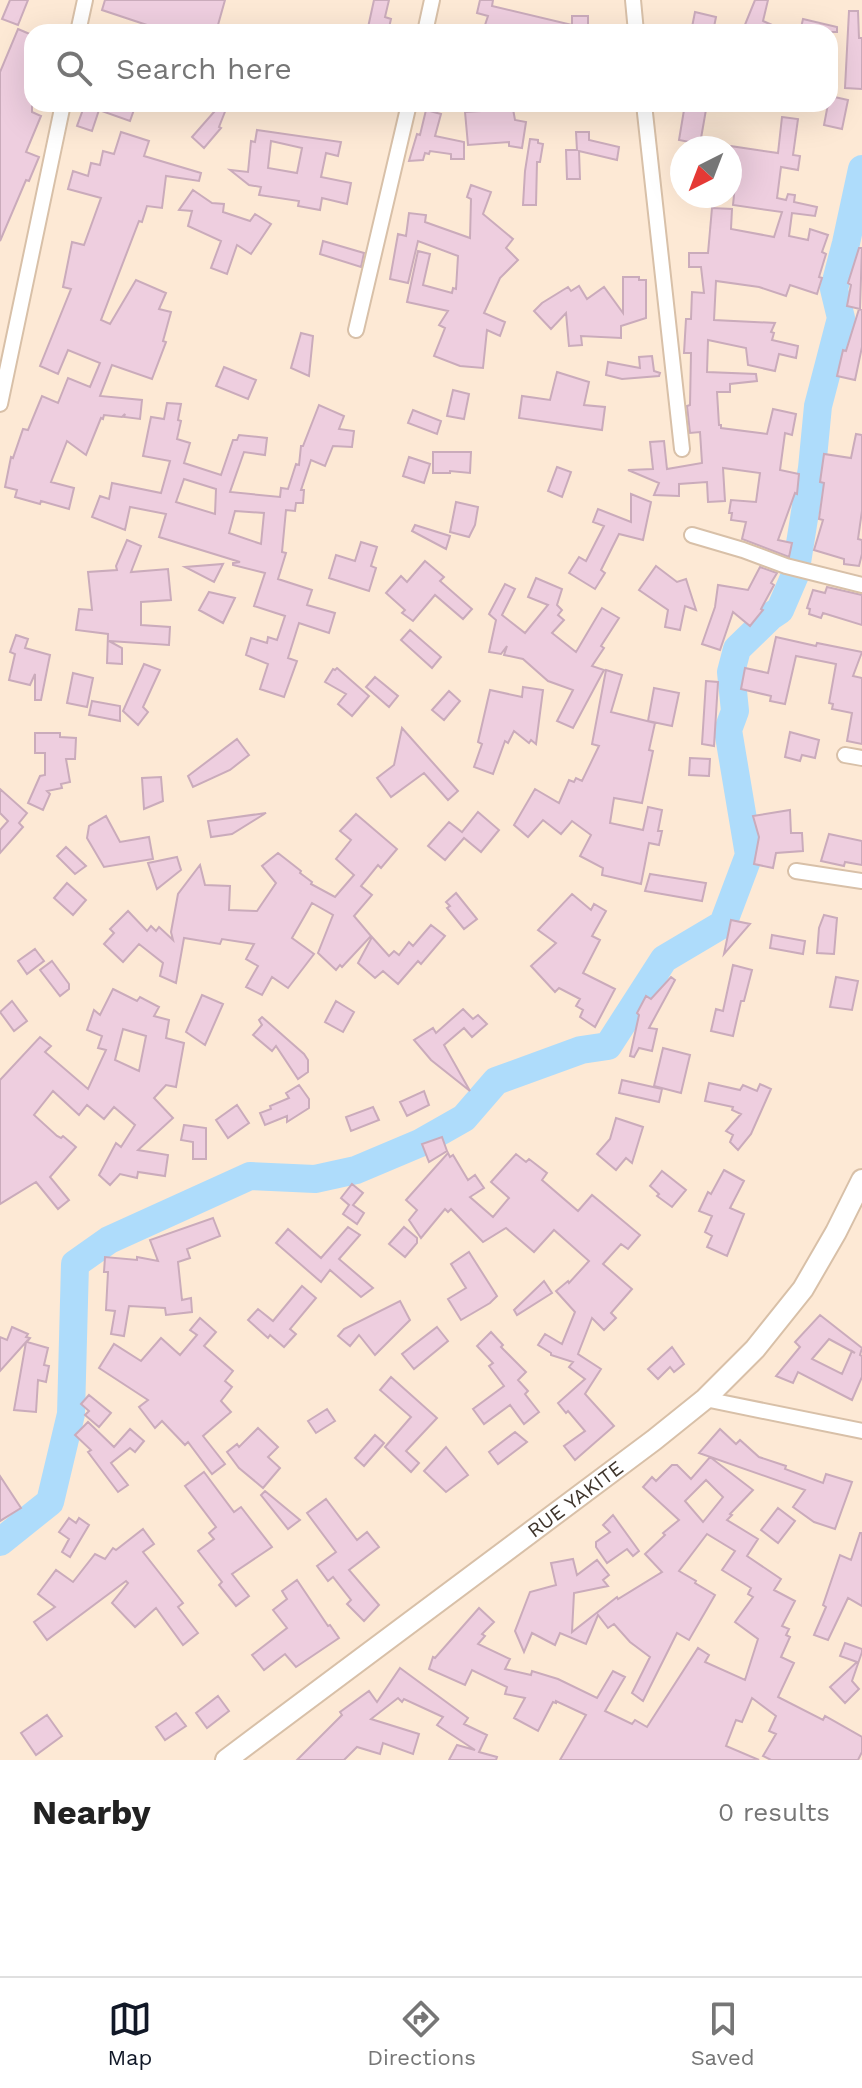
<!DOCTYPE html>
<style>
body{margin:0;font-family:"Work Sans",sans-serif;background:#f6f6f6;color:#222}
.compass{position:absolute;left:670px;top:136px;width:72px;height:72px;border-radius:50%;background:#fff;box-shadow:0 8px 32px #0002;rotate:222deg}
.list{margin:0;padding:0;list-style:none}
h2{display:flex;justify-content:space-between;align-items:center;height:104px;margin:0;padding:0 32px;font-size:34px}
h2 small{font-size:26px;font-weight:400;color:#767676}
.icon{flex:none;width:44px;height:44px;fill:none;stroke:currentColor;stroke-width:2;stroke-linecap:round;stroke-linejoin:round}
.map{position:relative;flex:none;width:862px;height:1760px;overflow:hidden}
.search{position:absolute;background:#fff;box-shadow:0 8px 32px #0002;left:24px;right:24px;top:24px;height:88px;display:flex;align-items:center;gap:20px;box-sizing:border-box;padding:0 28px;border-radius:24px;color:#767676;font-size:30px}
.sheet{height:216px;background:#fff}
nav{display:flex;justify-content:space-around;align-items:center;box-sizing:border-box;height:112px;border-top:2px solid #e0e0e0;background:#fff;font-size:22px;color:#767676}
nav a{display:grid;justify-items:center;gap:4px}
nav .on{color:#111827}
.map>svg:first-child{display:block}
</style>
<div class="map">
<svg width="862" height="1760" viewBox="0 0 862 1760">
<rect width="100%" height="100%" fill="#fde9d5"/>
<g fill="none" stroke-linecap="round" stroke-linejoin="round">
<path stroke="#aedcfb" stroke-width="28" d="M0,1542L50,1502L71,1414L75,1264L109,1240L250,1176L315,1179L356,1170L420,1143L464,1118L496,1081L581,1050L608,1046L664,959L723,924L749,855L728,730L735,711L731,672L737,649L771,616L780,610L795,575L812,468L818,406L841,318L834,289L846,243L862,169"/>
</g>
<path fill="#eecedf" stroke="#caabbb" stroke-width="2" fill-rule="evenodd" d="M10,0H28L18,25L2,19Z
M105,0H225L216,32H173L159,29L102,10Z
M374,0H389L385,17L391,19L388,32H367Z
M480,0H493L492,6L572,25V16H588V32H510L485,25L488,16L477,13Z
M755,0H768L763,21L788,32H742Z
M849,11H858L859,38H862V89L845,88Z
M695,12L716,17L713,32H691Z
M803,19L837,27V32H800Z
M18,29L32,35V112L41,116L26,152L39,157L29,181L26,180L0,241V72Z
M830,96L848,100L842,129L824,125L828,104H830Z
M85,104H136L130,121L99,110L92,131L77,126Z
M221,104H228L219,127L221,128L204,148L192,137Z
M685,104H707L700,144L679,140Z
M513,109L515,120L526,122L522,148L509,146V142L468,145L465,112Z
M426,110L441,114L435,136L464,142V159H451V154L430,151L429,154L425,153L423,160L409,161L417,134L420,135Z
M782,117L798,119L793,155L800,156L798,170L781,167L777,198L786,200L788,194L795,195L794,202L817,207L815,216L792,213L789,236L808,240L810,229L828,235L822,252L826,254L819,277L822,278L817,294L790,285L786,296L759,287L716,281L714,320L775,323L771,332L774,333L772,340L798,346L796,358L779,354L775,371L748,365L746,348L708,340L707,372L756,374L757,381L730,384V392H717L719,425H721V428L767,434L773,409L796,414L792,435L785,433L780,470L799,474L797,494L795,493L778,540L792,543L789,557L742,539L746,522L731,520L732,513H729L731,500L756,502L760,473L723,468L725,501L708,502L707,482L679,484V496L654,495L659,483L628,470L653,469L650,442L664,441L667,469L702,463L700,432L690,433L687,406L690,405L691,353H684L686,319H691L692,292L704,293L701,267H689V253H708L712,208L732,209L731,229L774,237L782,212L733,205L737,166L730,165V146L778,153Z
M257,130L341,142L338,156L326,153L321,177L351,183L347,204L322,198L320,210L298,206L299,201L259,195L261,187L249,185L230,170L248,172L251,141L255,142ZM271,141L302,148L297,173L268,168Z
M121,132L149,141L144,156L201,173L199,181L166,176L162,208L147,206L142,222L139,221L101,320L110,324L136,280L166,293L159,309L171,312L163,341L166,342L152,379L112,365L100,396L142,400L140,419L124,417L125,414L122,417L104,415L103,419L101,418L86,455L67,441L51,482L74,488L69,509L41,501L40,504L15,497L17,490L5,487L11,457L13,458L23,429L28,430L42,396L58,403L68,378L90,387L100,363L68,350L58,374L40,366L71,289L63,287L72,242L84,245L101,198L68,189L73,171L88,176L91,163L100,165L103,151L114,154Z
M576,132H589V140L619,147L617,160L579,151L580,179H567L566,150H577Z
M530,139L538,140V143L543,144L540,162H537L536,205H523L525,171Z
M471,185L491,192L483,214L513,239L506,248L518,260L500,278L484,313L505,322L500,336L487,330L483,368L460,366L434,356L445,328L439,325L448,311L407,302L418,251L430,254L423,285L452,293L453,288L456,289L458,256L418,241L408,283L390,279L398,234L406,236L409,213L426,215L425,222L470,238L471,199L467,197Z
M193,190L212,203L224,204L223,212L250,221L255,214L271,224L251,254L237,245L227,274L211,268L221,241L188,226L192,211L179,210Z
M323,241L364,253L361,267L320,254Z
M859,248H862L860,309L847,306L851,285L848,283Z
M623,277H639V280H646V318L621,326V338L581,336L582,345L569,346L566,313L551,329L534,311L542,303L568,287L571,291L579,286L587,299L604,287L623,313Z
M859,309L862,310V347L855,380L837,376L843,350L846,351Z
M301,333L313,336L309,376L291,368Z
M652,356L654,371L660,373L659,376L622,379L606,375L608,362L640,368L639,357Z
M224,367L256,380L248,399L216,386Z
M557,372L589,382L584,405L605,407L602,430L519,418L522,396L550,400Z
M453,390L469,394L464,419L447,416Z
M167,403L181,404L178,420L181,421L177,439L190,443L184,463L221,475L233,440H237L239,435L267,438L265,455L244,452L230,492L280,497L281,488L288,489L296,464L299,465L301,446H303L319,405L344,416L339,429L354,431L352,447L333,446L325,466L311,460L301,490H304L303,503H296L295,511L286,510L282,552L286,553L278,579L312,590L307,605L335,613L329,633L299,623L288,658L297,661L284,697L260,689L268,664L246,655L251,638L267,643L268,637L277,640L285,616L254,606L265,573L233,565V563L240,562L159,537L166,514L130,507L125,530L92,517L100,496L109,499L112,483L161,493L170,461L143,456L151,417L164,419ZM184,479L216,489L215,514L176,502ZM235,511L264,513L261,544L229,533Z
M413,410L441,421L437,434L408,423Z
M856,434L862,435V511L858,539L862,540V554L859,566L844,564V559L814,550L823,520L819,519L824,483L820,482L824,454L851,458Z
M433,452H471L470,473L450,471V473H433Z
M409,457L430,464L424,483L403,476Z
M557,467L571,472L562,497L548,491Z
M631,494L651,502L643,540L619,534L601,570L605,573L595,589L569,573L579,557L586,561L604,526L593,522L598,509L631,522Z
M456,502L478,507L475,525L469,537L450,532Z
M415,525L450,536L446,549L412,531Z
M127,540L141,546L131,572L168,569L171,600L141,602V625L170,627L169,645L109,641L122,648V664L107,663L108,634L76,630L79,609L92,610L88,572L117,570L116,566Z
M361,542L377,547L371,566L376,568L369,591L329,578L336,555L355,561Z
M425,561L444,577L440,581L472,609L463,619L435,595L413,621L402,613L405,610L386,593L401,576L407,582Z
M223,564L214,582L185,567Z
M656,566L677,582L686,579L696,610L685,606L680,630L665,627L668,610L639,590Z
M760,567L777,573L771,583L774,585L761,609L763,610L750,626L733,612L720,650L702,644L715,607L718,585L748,590Z
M536,578L562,589L557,605L562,610L558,615L564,620L552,633L576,652L602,608L619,618L601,646L604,648L592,666L604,670L573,728L557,721L573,690L548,681L523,659L504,655L507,646L501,654L489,652L496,620L489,614L505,584L515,589L502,615L525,633L548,605L528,597Z
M827,587L862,595V625L823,613L821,618L809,614L810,609L807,608L813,590L825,593Z
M209,592L235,598L223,623L199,610Z
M410,630L441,657L432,668L401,640Z
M16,635L28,639L25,648L50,655L41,700H35V674L30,685L9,680L15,654L10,652Z
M776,637L816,646L817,643L862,652L853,676L862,678V744L847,741L852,713L832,709L833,704L829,703L836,664L796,656L785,704L770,701L771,696L741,689L745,668L768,673Z
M144,664L160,670L143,707L148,712L138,725L123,711Z
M337,668L369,696L352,716L338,704L346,694L325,682L333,669L335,670Z
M606,670L622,675L611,712L655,723L649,750L653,751L642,803L614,798L610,823L643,830L648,807L662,810L658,831H662L659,845L649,843L641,884L602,875L603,868L580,856L591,835L572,821L561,834L543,820L528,837L514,825L535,789L559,803L569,780L574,782L576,778L582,781L599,746L592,744Z
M73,673L93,678L87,707L67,703Z
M375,677L398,696L389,707L366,687Z
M706,681L718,682L714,746L702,744Z
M523,687L543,690L536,744L531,740L529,743L514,731L508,743L505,741L493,774L474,767L482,744L478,742L490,690L522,697Z
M654,688L679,693L672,726L648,721Z
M449,691L460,701L444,720L432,710Z
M92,701L120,706V721L89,715Z
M402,728L458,791L448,800L424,773L391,797L377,778L394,765Z
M790,732L819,740L815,758L802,755L800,761L785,757Z
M35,733H60V737L76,738L75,759H66L70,782L61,784L62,788L47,791L50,794L43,810L28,803L40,776L45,775V753H35Z
M237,739L249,755L230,770L193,787L188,776Z
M690,758L710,759L709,776L689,775Z
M161,777L163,801L144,809L142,778Z
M0,789L27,813L19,823L23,827L0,853V830L8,821L0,813Z
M790,810L791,833H802L803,851L776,853L773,868L754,864L759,837L753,816Z
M478,812L499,830L481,852L464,838L445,860L428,846L449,822L462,832Z
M266,813L232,834L211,837L208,821Z
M356,814L397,849L381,868L378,865L361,886L372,895L354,916L371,936L342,967L340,965L336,970L318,953L333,915L312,903L292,938L314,954L288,988L272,977L262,995L246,987L258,966L246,959L254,944L222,939L220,944L184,938L176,983L160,976L163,963L139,944L123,962L104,944L114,933L110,929L128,911L147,931L151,926L156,931L159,927L173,940L171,932L178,894L200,865L205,885L230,886L229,910L257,911L276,883L262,866L278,853L301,871L300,873L312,882L311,884L335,897L354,875L336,859L351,840L340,831Z
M106,816L120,842L149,837L153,859L104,867L87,838L89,826Z
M829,834L862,841V865L845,862L844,866L821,861Z
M66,847L86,866L75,874L57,856Z
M177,857L181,870L157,889L148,863Z
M650,874L706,883L702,901L645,891Z
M67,883L86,900L73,915L54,898Z
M456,893L477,919L464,929L447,908L450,906L446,902Z
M572,894L591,910L594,904L606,911L592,936L600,940L583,973L615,989L595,1027L580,1017L583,1010L576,1006L580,999L559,988L555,992L531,966L556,943L538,930Z
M824,915L837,918L834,954L817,953L819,928Z
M731,920L750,924L724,954Z
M431,925L445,936L421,964L418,961L398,984L383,971L375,978L358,963L372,937L389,956L394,951L399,955L409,942L413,946Z
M772,935L805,941L803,954L770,948Z
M35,949L44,961L27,974L18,961Z
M52,961L69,984V989L60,996L40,970Z
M733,965L752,970L744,1001H741L733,1036L711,1031L716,1009L723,1011Z
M671,977L675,980L649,1028L657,1029L652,1051L639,1048L634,1057L630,1056L639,1015L637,1013L646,996L651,999Z
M836,977L858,981L852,1010L830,1007Z
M113,989L137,1001L140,997L159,1007L154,1016L169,1020L166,1038L184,1043L176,1087L166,1085L154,1098L173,1118L138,1150L168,1155L165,1176L138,1172L137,1178L120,1174L110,1185L99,1175L116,1143L121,1147L135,1125L114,1107L104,1119L87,1105L79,1115L53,1091L34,1115L57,1136L61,1138L63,1136L76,1147L50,1177L69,1200L58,1209L36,1182L0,1204V1080L40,1037L51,1046L45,1052L88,1089L106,1050L98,1048L102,1036L87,1030L94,1010L100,1015ZM123,1029L146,1036L139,1071L115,1060Z
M202,995L223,1004L205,1045L186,1032Z
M12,1001L27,1021L14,1031L0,1012Z
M336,1001L354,1012L343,1032L325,1022Z
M463,1009L473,1019L478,1015L487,1024L472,1037L464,1028L444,1045L470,1091L431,1060L414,1040L433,1028L436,1033Z
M262,1017L304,1054L308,1060V1072L298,1079L276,1046L272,1051L253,1035L262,1025L259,1020Z
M663,1048L690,1055L681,1093L654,1086Z
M622,1080L662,1089L659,1102L619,1093Z
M709,1083L740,1090L743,1085L757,1091L760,1084L771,1089L751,1134L738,1150L730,1142L733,1135L726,1131L741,1114L732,1110L733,1107L705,1101Z
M299,1085L309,1099V1108L287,1122V1116L265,1125L260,1113L271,1109L270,1106L289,1098L286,1093Z
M424,1091L429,1105L407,1116L400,1102Z
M237,1105L249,1123L228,1138L216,1120Z
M373,1107L379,1120L351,1131L346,1117Z
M616,1118L643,1127L632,1163L626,1158L616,1170L597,1154L610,1139Z
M184,1125L206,1128V1159H193V1142L181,1140Z
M442,1137L447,1151L429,1162L422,1144Z
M448,1153L450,1157L453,1155L468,1180L475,1175L484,1188L470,1197L493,1217L509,1198L491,1182L516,1154L526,1162L529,1159L547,1173L542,1180L578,1211L592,1195L640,1235L628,1249L621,1244L603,1264L632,1289L611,1313L616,1318L604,1330L592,1318L578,1354L601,1369L585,1394L614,1426L575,1460L564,1446L585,1431L568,1411L566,1413L558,1403L585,1379L569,1367L573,1362L551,1355V1353L538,1345L545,1334L562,1344L575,1312L556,1291L568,1281L569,1283L589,1261L554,1230L534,1252L506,1228L483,1242L451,1209L448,1212L445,1209L421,1238L409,1220L417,1210L406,1200Z
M724,1170L744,1181L730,1208L744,1214L727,1256L707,1247L712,1236L705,1232L712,1216L699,1211L708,1192L711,1194Z
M662,1171L686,1190L672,1207L657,1196L659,1194L650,1186Z
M352,1184L363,1193L353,1205L364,1213L357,1224L343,1214L349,1205L341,1198Z
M213,1218L220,1236L187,1249L190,1258L178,1262L182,1300L191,1298L192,1312L166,1315L165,1308L129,1306L124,1336L111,1334L115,1311L106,1310L108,1272H104L105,1257L137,1260V1257L158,1261L150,1240Z
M348,1227L360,1235L339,1259L373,1288L361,1297L330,1270L321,1282L276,1243L288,1229L321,1258Z
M404,1227L417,1238V1243L405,1257L389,1244Z
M469,1252L497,1296L490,1303L461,1320L448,1299L466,1288L451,1264Z
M544,1281L552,1293L517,1315L514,1310Z
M302,1286L316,1298L290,1329L296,1334L284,1347L270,1335L268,1338L248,1320L258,1309L273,1321Z
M400,1301L410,1320L375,1355L359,1335L350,1346L338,1336L344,1329Z
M820,1315L862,1348L860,1355L862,1356V1377L852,1400L798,1372L793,1383L776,1376L800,1347L795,1342ZM829,1339L855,1353L852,1351L842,1374L812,1359Z
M200,1318L216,1332L204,1346L233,1371L225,1381L232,1387L221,1401L231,1412L203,1436L225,1464L212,1474L188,1442L185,1445L162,1421L155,1428L139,1407L148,1400L99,1368L114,1344L141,1361L161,1338L180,1355L197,1335L190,1330Z
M12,1327L28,1334L26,1337L30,1338L27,1342L48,1348L44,1365L49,1366L46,1382L38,1380L36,1412L14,1410L26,1342L0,1371V1337L7,1340Z
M437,1327L448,1341L414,1369L402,1354Z
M491,1332L503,1345L501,1347L526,1372L518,1380L528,1391L525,1394L539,1412L524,1424L510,1405L484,1424L473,1409L504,1386L489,1366L493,1363L477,1346Z
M672,1347L684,1364L674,1372L670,1367L658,1379L648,1369Z
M391,1377L437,1418L406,1451L419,1463L411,1472L385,1447L411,1417L380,1390Z
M89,1395L111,1413L99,1427L85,1415L89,1411L81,1404Z
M327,1409L335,1421L316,1433L308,1421Z
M88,1422L114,1447L130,1429L144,1441L135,1452L130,1448L111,1463L128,1485L118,1492L88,1452L91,1450L75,1435Z
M258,1428L278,1447L268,1457L280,1468L263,1488L239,1468L227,1452L237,1444L239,1447Z
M720,1429L736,1444L740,1440L759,1457L786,1466L785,1469L823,1483L826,1474L852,1482L835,1529L814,1522L793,1507L805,1490L699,1453Z
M515,1432L527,1442L498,1464L489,1452Z
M375,1435L384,1443L364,1466L355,1458Z
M446,1447L468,1475L446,1492L424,1471Z
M710,1457L753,1490L730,1514L732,1515L727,1520L758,1539L747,1556L781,1579L774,1590L795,1601L782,1626L789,1629L786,1635L790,1637L781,1657L794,1663L778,1697L823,1720L825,1716L862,1737V1752L858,1760H771L763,1756L776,1734L769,1731L776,1716L752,1698L742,1722L736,1720L726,1746L759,1760H560L586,1715L556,1701V1703L553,1702L538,1731L514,1718L525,1698L505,1694L507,1687L472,1670L465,1685L429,1669L433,1657L435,1658L479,1608L494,1622L482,1634L485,1636L478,1644L510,1659L505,1669L531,1675L532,1671L558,1679L597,1698L613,1671L625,1677L605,1711L632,1724L635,1720L647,1727L698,1648L709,1655L705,1662L745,1680L758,1639L735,1622L753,1597L748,1594L751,1588L722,1570L735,1551L707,1534L679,1571L696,1581L695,1583L715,1595L689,1640L677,1633L643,1701L632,1693L650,1657L630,1642L614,1624L608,1628L598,1615L586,1644L560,1633L555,1645L532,1633L524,1652L515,1631L530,1592L556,1585L551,1563L573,1559L577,1575L597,1560L609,1575L603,1580L608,1586L574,1593L572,1632L617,1597L618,1599L662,1572L645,1554L665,1535L663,1533L679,1520L643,1487L652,1477L656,1481L672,1465H677L691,1479ZM706,1480L723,1497L703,1522L685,1501Z
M204,1472L234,1512L241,1507L272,1547L232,1574L249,1596L236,1606L219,1585L222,1582L198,1551L214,1539L209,1533L216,1527L185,1486Z
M0,1476L21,1508L0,1521Z
M265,1491L300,1520L288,1529L261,1495Z
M326,1499L357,1540L367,1532L379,1547L349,1570L379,1605L364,1621L347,1604L351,1600L333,1577L328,1581L317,1566L336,1552L307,1513Z
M778,1508L795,1521L778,1543L761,1530Z
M613,1515L639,1551L633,1556L627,1549L607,1563L596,1547V1542L610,1532L603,1525Z
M69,1518L76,1523L79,1518L89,1525L70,1557L62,1552L69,1539L59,1532Z
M143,1529L154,1544L143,1552L183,1603L178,1607L198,1633L183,1645L156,1608L135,1627L112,1603L128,1583L126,1581L47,1640L34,1622L55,1607L38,1594L56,1570L73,1582L95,1554L105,1559L113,1548L116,1550Z
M860,1533H862V1606L848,1598L828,1640L814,1635L826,1607L823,1605L840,1555L851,1560Z
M297,1580L328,1626L330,1625L339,1638L296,1667L285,1654L264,1670L252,1655L287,1628L273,1610L287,1599L282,1591Z
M845,1643L862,1649V1652L852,1681L859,1689L845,1703L830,1687L857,1662L840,1656Z
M400,1668L468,1718L464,1724L487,1735L479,1752L497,1757L496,1760H449L457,1745L475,1750L437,1725L443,1717L404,1699L402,1702L398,1698L371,1719L419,1734L413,1754L383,1743L380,1754L357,1747L344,1760H297L342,1715L340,1712L369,1691L377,1702Z
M218,1696L229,1711L207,1728L196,1713Z
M176,1713L186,1726L165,1740L156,1727Z
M47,1715L62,1736L36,1755L21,1733Z"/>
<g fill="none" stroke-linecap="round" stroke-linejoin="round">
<g stroke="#d8c0a8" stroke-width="18">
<path id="street" d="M633,0L636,32
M78,32L85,0
M425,32L432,0
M644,104L682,449
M356,330L409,104
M0,404L63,104
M692,535L743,550L786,566L862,585
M845,755L862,758
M796,871L862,881
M705,1399L862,1431"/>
</g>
<g stroke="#d8c0a8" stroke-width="24">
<g id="secondary">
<path id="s1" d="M226,1760L654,1440L705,1399L755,1349L803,1289L836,1232L862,1180"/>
</g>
</g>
<use href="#street" stroke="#fff" stroke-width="14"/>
<use href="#secondary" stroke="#fff" stroke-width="20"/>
</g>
<g text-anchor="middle" stroke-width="6" stroke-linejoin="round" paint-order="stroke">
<g font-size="20" fill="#3f352c" stroke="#fff">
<text dy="7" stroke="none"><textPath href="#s1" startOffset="436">RUE YAKITE</textPath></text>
</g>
</g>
</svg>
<svg class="compass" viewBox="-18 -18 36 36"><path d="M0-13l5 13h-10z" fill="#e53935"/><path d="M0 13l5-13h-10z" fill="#767676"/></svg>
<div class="search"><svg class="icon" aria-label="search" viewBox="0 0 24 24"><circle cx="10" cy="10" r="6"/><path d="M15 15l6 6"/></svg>Search here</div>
</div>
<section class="sheet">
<h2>Nearby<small>0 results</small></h2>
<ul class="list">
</ul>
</section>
<nav>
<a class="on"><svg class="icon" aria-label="map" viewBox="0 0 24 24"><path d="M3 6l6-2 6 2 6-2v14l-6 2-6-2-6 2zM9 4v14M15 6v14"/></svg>Map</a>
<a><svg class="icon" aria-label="directions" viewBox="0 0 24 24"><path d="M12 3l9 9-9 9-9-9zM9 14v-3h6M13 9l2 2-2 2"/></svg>Directions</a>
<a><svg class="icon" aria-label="saved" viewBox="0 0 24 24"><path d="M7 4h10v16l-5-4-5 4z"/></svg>Saved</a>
</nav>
